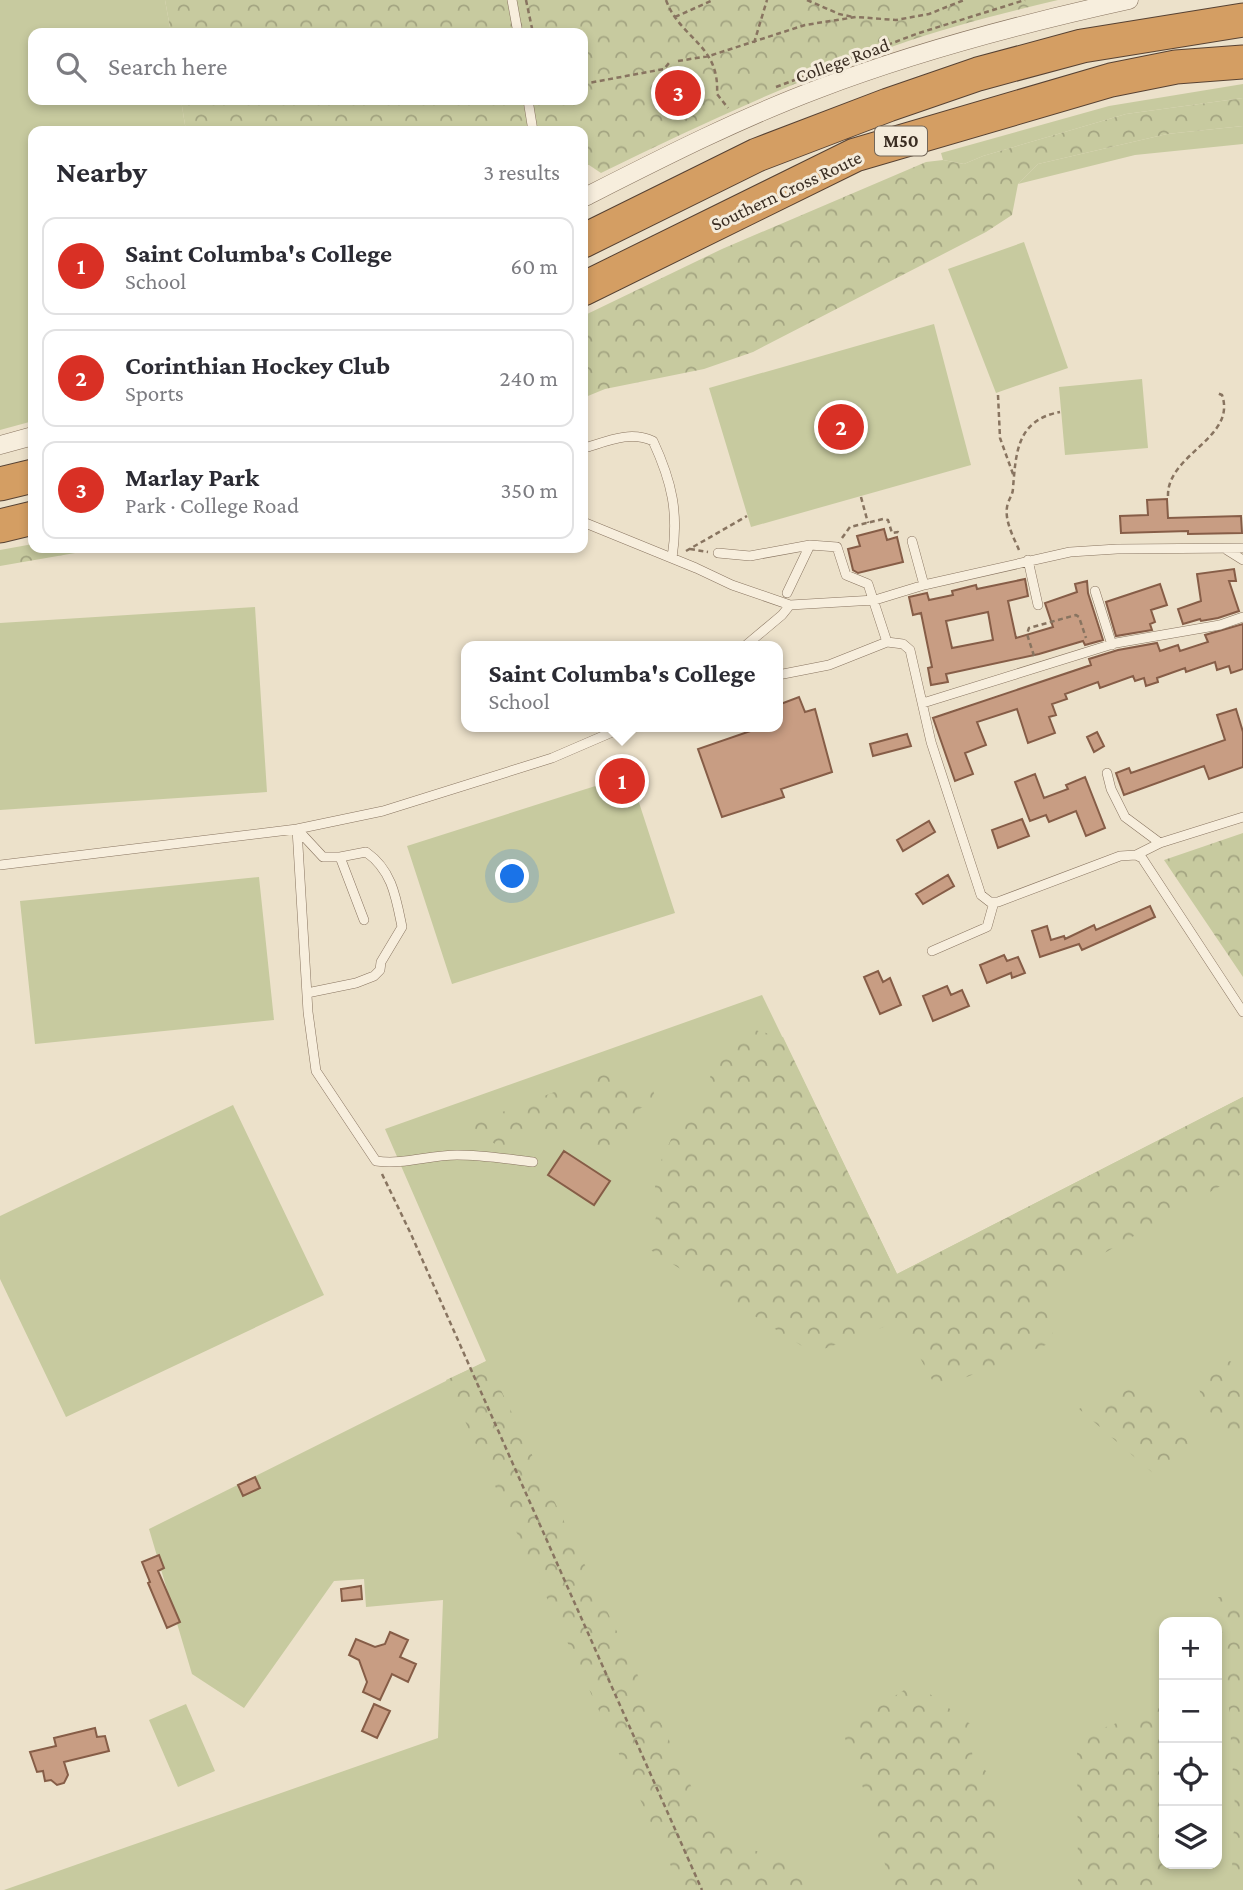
<!DOCTYPE html>
<meta charset="utf-8">
<style>
body{margin:0;font-family:"Crimson Pro",serif;background:#f7f7f7;color:#2b2b33}
.controls{position:absolute;right:21px;bottom:21px;display:grid;overflow:hidden;border-radius:14px;box-shadow:0 4px 10px #0003}
.controls button{width:63px;height:63px;display:grid;place-items:center;padding:0;border:0;border-bottom:2px solid #e1e1e2;background:#fff;color:#2b2b33;font:35px sans-serif}
.you{position:absolute;left:513px;top:877px;width:24px;height:24px;margin:-18px;border:5px solid #fff;border-radius:50%;background:#1a73e8;box-shadow:0 0 0 10px #1a73e833}
.badge{display:grid;place-items:center;width:46px;height:46px;border-radius:50%;background:#d93025;color:#fff;font-size:23px;font-weight:700}
.pin{position:absolute;translate:-50% -50%;border:4px solid #fff;box-shadow:0 2px 7px #0006}
.popup{position:absolute;left:461px;top:641px;width:322px;height:91px;box-sizing:border-box;display:grid;place-content:center;border-radius:14px;background:#fff;filter:drop-shadow(0 2px 5px #0005);font-size:23px;white-space:nowrap;color:#7c7c81}
.popup b{font-size:26px;color:#2b2b33}
.popup::after{content:'';position:absolute;left:50%;top:100%;margin-left:-14px;border:14px solid transparent;border-top-color:#fff}
.list{margin:0;padding:0;list-style:none}
h2{display:flex;justify-content:space-between;align-items:center;height:91px;margin:0;padding:0 28px;font-size:30px}
h2 small{font-size:23px;font-weight:400;color:#7c7c81}
.list li{display:grid;grid-template-columns:46px 1fr auto;gap:21px;align-items:center;box-sizing:border-box;height:98px;margin:0 14px 14px;padding:0 14px;border:2px solid #e1e1e2;border-radius:14px}
.list b{display:block;font-size:26px;white-space:nowrap}
.list p{margin:0;font-size:23px;white-space:nowrap;color:#7c7c81}
.list em{font-size:23px;font-style:normal;color:#7c7c81}
.icon{flex:none;width:38px;height:38px;fill:none;stroke:currentColor;stroke-width:2;stroke-linecap:round;stroke-linejoin:round}
.map{position:relative;flex:none;width:1243px;height:1890px;overflow:hidden}
.search{position:absolute;background:#fff;box-shadow:0 4px 10px #0003;left:28px;top:28px;width:560px;height:77px;display:flex;align-items:center;gap:18px;box-sizing:border-box;padding:0 24px;border-radius:14px;color:#7c7c81;font-size:26px}
.panel{position:absolute;background:#fff;box-shadow:0 4px 10px #0003;left:28px;top:126px;width:560px;height:427px;border-radius:14px}
.map>svg:first-child{display:block}
</style>
<div class="map">
<svg width="1243" height="1890" viewBox="0 0 1243 1890">
<defs>
<pattern id="forest-crowns" width="20" height="18" patternUnits="userSpaceOnUse" patternTransform="scale(1.75)"><rect width="20" height="18" fill="#c7ca9f"/><path d="M2 6a3 3 0 1 1 6 0M12 15a3 3 0 1 1 6 0" fill="none" stroke="#a3a481"/></pattern>
</defs>
<rect width="100%" height="100%" fill="#ece1ca"/>
<path fill="#c7ca9f" fill-rule="evenodd" d="M0,0H165L171,33H33V100H181L186,131H33V421L0,430Z
M1243,84V98L1126,114L983,156L964,164L943,160L941,153L1109,106Z
M1243,126V144L1135,155L1018,184L1038,164L1167,134Z
M1024,242L1068,368L996,393L948,269Z
M934,324L971,465L751,527L709,388Z
M1142,379L1148,448L1065,455L1059,387Z
M255,607L267,792L0,810V623Z
M630,775L675,913L452,984L407,846Z
M259,877L274,1020L35,1044L20,901Z
M762,995L897,1274L1243,1097V1890H4L438,1738L443,1600L366,1607L364,1579L334,1581L244,1708L192,1674L149,1529L486,1361L385,1129ZM1164,1622H1217V1864H1164Z
M233,1105L324,1295L66,1417L0,1279V1216Z
M186,1704L215,1771L178,1787L149,1720Z"/>
<path fill="url(#forest-crowns)" d="M165,0H1058C1003,13 947,27 894,46C793,81 697,126 601,173L589,165H583V131H186L181,100H583V33H171Z
M1243,98V126L1167,134L1038,164L1018,184L1012,215L986,232L753,352L704,369L605,389L583,398V316L722,249L926,162L943,160L964,164L983,156L1126,114Z
M33,544V548H104L0,566V550Z
M1243,833V977L1164,860Z
M742,1027L783,1037L897,1274L1243,1097V1173L1075,1270L1051,1281L1053,1342L937,1389L900,1321L813,1353L649,1249L659,1203L653,1178L680,1120L702,1105L716,1057Z
M611,1070L631,1084L651,1082L656,1101L639,1109L634,1123L610,1157L585,1139L544,1131L499,1147L469,1125Z
M487,1361L716,1838L799,1865L811,1890H682L446,1380Z
M1230,1361L1243,1369V1448C1221,1425 1197,1406 1197,1372Z
M1133,1379L1173,1416L1192,1450C1187,1469 1171,1471 1154,1474L1079,1409Z
M1218,1597L1243,1598V1890H1235L1230,1844L1236,1825L1227,1675Z
M915,1683L973,1726L972,1761L996,1778L994,1890H891L874,1818L842,1730Z
M1159,1707L1164,1779V1864H1172L1175,1890H1078L1077,1738Z"/>
<path fill="#c89d83" stroke="#865d47" stroke-width="2" fill-rule="evenodd" d="M1167,499L1168,518L1241,516L1242,533L1188,534V531L1121,533L1120,516L1148,515L1147,500Z
M884,529L887,540L897,537L903,562L858,573L853,570L848,549L860,546L857,536Z
M1234,569L1236,581H1229L1239,611L1218,618L1201,621L1200,619L1183,624L1178,609L1201,601L1197,574Z
M1025,579L1028,596L1008,601L1016,638L1053,627L1045,603L1077,592L1075,584L1087,581L1088,593L1103,640L1085,645L1083,641L1039,654L946,674L948,682L931,685L928,668L932,667L921,613L913,615L909,597L927,593L929,600L953,595L952,591L976,585L977,589ZM988,612L993,640L952,648L946,621Z
M1160,584L1167,605L1151,610L1155,622L1150,624L1152,630L1116,636L1106,602Z
M1243,624V669L1231,673L1229,666L1217,670L1215,662L1186,672L1185,668L1157,678L1158,682L1146,686L1144,678L1135,681L1133,676L1100,688L1098,682L1065,694L1067,699L1052,704L1056,715L1049,717L1055,733L1028,743L1017,709L977,722L986,745L965,753L973,774L955,781L933,718L1091,665L1089,659L1118,650L1157,643L1160,651L1178,645L1180,651L1208,642L1205,635Z
M799,697L805,712L815,709L832,772L781,789L784,797L722,817L698,749L762,727H778V705Z
M1236,709L1243,732V767L1209,779L1204,766L1124,795L1116,773L1129,768L1131,773L1225,740L1217,715Z
M1097,732L1104,746L1094,752L1087,737Z
M907,734L911,746L873,756L870,744Z
M1035,774L1044,798L1068,789L1066,785L1085,777L1105,828L1086,836L1076,811L1049,822L1046,815L1030,821L1015,782Z
M1022,819L1029,836L998,848L992,830Z
M929,821L935,832L903,851L897,840Z
M948,875L954,886L923,904L916,894Z
M1150,906L1155,917L1122,932L1082,950L1079,944L1040,957L1032,931L1047,926L1051,940L1064,936L1065,939L1094,925L1096,930Z
M1004,955L1007,961L1018,957L1025,973L1012,978L1011,973L987,983L980,965Z
M878,971L883,982L890,978L901,1005L880,1014L864,977Z
M947,986L951,995L962,990L969,1006L933,1021L923,996Z
M564,1151L610,1181L594,1205L548,1175Z
M255,1477L260,1488L243,1496L238,1485Z
M159,1555L164,1568L158,1571L180,1622L167,1628L148,1583L150,1582L142,1562Z
M361,1586L362,1599L342,1601L341,1589Z
M390,1632L408,1640L400,1657L416,1664L408,1682L392,1674L380,1700L363,1692L367,1682L359,1660L349,1655L356,1639L375,1647L385,1644Z
M374,1704L390,1711L377,1738L362,1731Z
M95,1728L97,1737L105,1736L109,1751L64,1762L68,1775L64,1783L57,1785L51,1780L45,1781L43,1771L37,1772L30,1752L56,1746L54,1738Z"/>
<g fill="none" stroke-linecap="round" stroke-linejoin="round">
<g stroke="#887460" stroke-width="10">
<path id="service" d="M512,0L518,33
M528,100L533,131
M588,447C610,440 631,431 653,441C672,482 679,513 672,558
M583,522L696,568L732,585L790,605L875,600L924,585L1070,552L1117,549L1243,548
M912,541L924,585
M1227,550L1243,560
M718,553L750,556L810,545L837,547L846,575L868,584L887,642
M1028,560L1038,605
M1095,591L1112,645
M787,593L810,545
M745,646L782,615L790,605
M778,675L829,665L887,642L903,644L910,650L931,742L981,895L990,902H998L1120,856L1136,855L1142,858L1243,1012
M923,703L1116,643L1220,625L1243,617
M1107,773L1111,789L1125,817L1160,843
M297,829L308,1012L316,1071L376,1161C404,1165 429,1155 457,1155C483,1155 508,1159 533,1162
M297,829L323,857H340L366,852C392,870 396,897 402,927L381,962L380,970L374,976L356,983L307,993
M1136,855L1160,843L1243,817
M340,857L364,920
M0,865L297,829L383,811L552,758L624,727
M932,951L987,927L994,902"/>
</g>
<g stroke="#887460" stroke-width="19">
<path id="minor" d="M583,198C660,159 738,119 818,89C920,50 1024,23 1129,0
M0,445L33,436"/>
</g>
<g stroke="#574233" stroke-width="35">
<path id="motorway" d="M583,241L757,155L888,105L978,74L1082,46L1243,20
M583,289L855,155L1111,80L1176,67L1243,62
M0,484L33,476
M0,526L33,518"/>
</g>
<path stroke="#887460" stroke-width="2.5" stroke-dasharray="5 3.5" stroke-linecap="butt" d="M526,0L533,33
M666,0C680,39 720,44 717,94L728,108
M807,0L839,14L853,17
M675,17L713,0
M754,43L767,0
M678,61L709,56L805,25L856,17L896,20L929,14L964,0
M583,84L664,69L669,63
M776,87L919,33L1025,0
M998,395L1000,438L1013,474
M1168,496C1167,454 1237,438 1222,395L1217,393
M861,497L868,523
M842,538L850,527L883,519L888,520L892,533L898,532L901,534
M690,549L708,552
M1019,550C1013,536 1003,518 1008,503C1010,497 1013,494 1013,488C1016,452 1017,420 1060,412
M686,551L747,516
M1034,656L1027,634L1029,628L1076,615L1079,617L1086,638
M382,1174L410,1232L702,1890"/>
<use href="#service" stroke="#f7eedd" stroke-width="9"/>
<use href="#minor" stroke="#f7eedd" stroke-width="18"/>
<use href="#motorway" stroke="#d49e63" stroke-width="33"/>
</g>
<g text-anchor="middle" stroke-width="6" stroke-linejoin="round" paint-order="stroke">
<rect fill="#f4ebda" stroke="#726659" stroke-width="2" x="875" y="126.5" width="52" height="29" rx="5"/>
<g font-size="18" font-weight="bold" fill="#3a2d22">
<text x="901" y="147">M50</text>
</g>
<g font-size="19" fill="#3a2d22" stroke="#f4ebda">
<text transform="translate(842 60) rotate(-20)" y="7">College Road</text>
<text transform="translate(786 190) rotate(-25)" y="7">Southern Cross Route</text>
</g>
</g>
</svg>
<div class="controls">
<button>+</button>
<button>−</button>
<button><svg class="icon" aria-label="locate" viewBox="0 0 24 24"><circle cx="12" cy="12" r="6"/><path d="M12 2v4M12 18v4M2 12h4M18 12h4"/></svg></button>
<button><svg class="icon" aria-label="layers" viewBox="0 0 24 24"><path d="M12 4l9 5-9 5-9-5zM3 14l9 5 9-5"/></svg></button>
</div>
<div class="you"></div>
<div class="pin badge" style="left:622px;top:781px">1</div>
<div class="popup"><b>Saint Columba's College</b>School</div>
<div class="pin badge" style="left:841px;top:427px">2</div>
<div class="pin badge" style="left:678px;top:93px">3</div>
<div class="search"><svg class="icon" aria-label="search" viewBox="0 0 24 24"><circle cx="10" cy="10" r="6"/><path d="M15 15l6 6"/></svg>Search here</div>
<section class="panel">
<h2>Nearby<small>3 results</small></h2>
<ul class="list">
<li><span class="badge">1</span><div><b>Saint Columba's College</b><p>School</p></div><em>60 m</em></li>
<li><span class="badge">2</span><div><b>Corinthian Hockey Club</b><p>Sports</p></div><em>240 m</em></li>
<li><span class="badge">3</span><div><b>Marlay Park</b><p>Park · College Road</p></div><em>350 m</em></li>
</ul>
</section>
</div>
